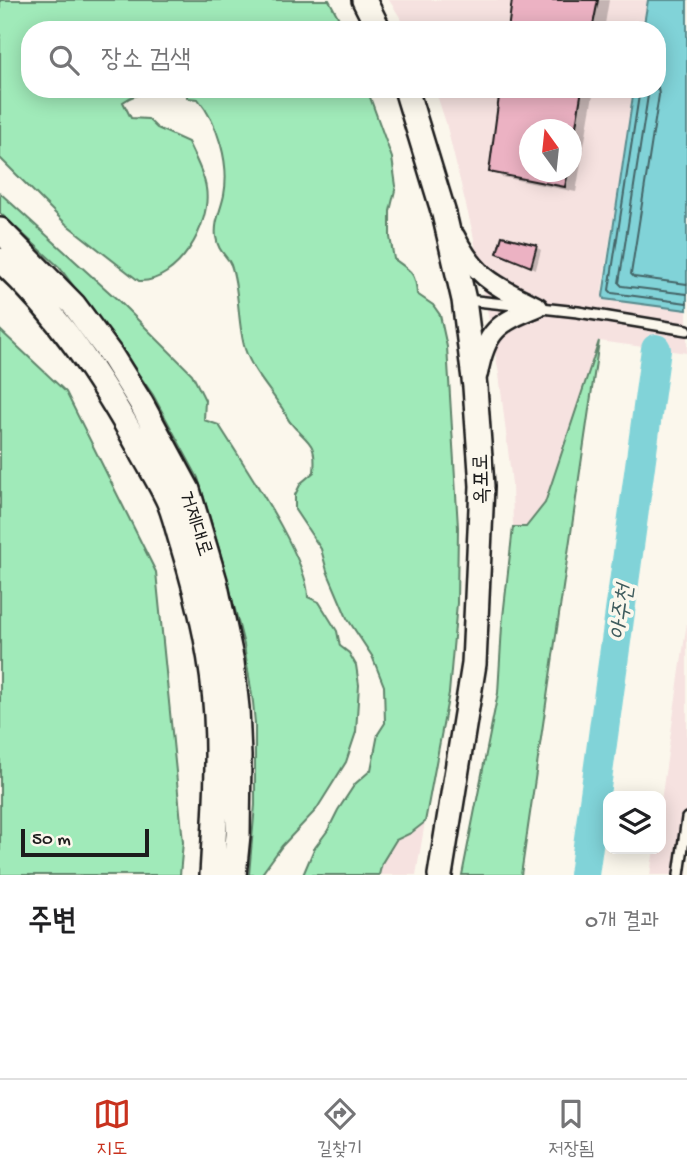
<!DOCTYPE html>
<html lang="ko">
<meta charset="utf-8">
<style>
body{margin:0;font-family:"Gochi Hand","Poor Story",sans-serif;background:#f2f2f2;color:#202124}
.controls{position:absolute;right:21px;bottom:21px;display:grid;overflow:hidden;border-radius:14px;box-shadow:0 4px 18px #0003}
.controls button{width:63px;height:63px;display:grid;place-items:center;padding:0;border:0;border-bottom:2px solid #e0e0e0;background:#fff;color:#202124;font:35px sans-serif}
.compass{position:absolute;left:519px;top:119px;width:63px;height:63px;border-radius:50%;background:#fff;box-shadow:0 4px 18px #0003;rotate:345deg}
.scale{position:absolute;left:21px;bottom:18px;width:128px;box-sizing:border-box;padding-left:7px;border:4px solid #1c1c1c;border-top:0;font-size:19px;line-height:24px;white-space:nowrap;color:#1c1c1c;-webkit-text-stroke:5px #fbf7ec;paint-order:stroke}
.list{margin:0;padding:0;list-style:none}
h2{display:flex;justify-content:space-between;align-items:center;height:91px;margin:0;padding:0 28px;font-size:30px}
h2 small{font-size:23px;font-weight:400;color:#757577}
.icon{flex:none;width:38px;height:38px;fill:none;stroke:currentColor;stroke-width:2;stroke-linecap:round;stroke-linejoin:round}
.map{position:relative;flex:none;width:687px;height:875px;overflow:hidden}
.search{position:absolute;background:#fff;box-shadow:0 4px 18px #0003;left:21px;right:21px;top:21px;height:77px;display:flex;align-items:center;gap:18px;box-sizing:border-box;padding:0 24px;border-radius:28px;color:#757577;font-size:26px}
.sheet{height:203px;background:#fff}
nav{display:flex;justify-content:space-around;align-items:center;box-sizing:border-box;height:98px;border-top:2px solid #e0e0e0;background:#fff;font-size:19px;color:#757577}
nav a{display:grid;justify-items:center;gap:4px}
nav .on{color:#c8321e}
.map>svg:first-child{display:block}
</style>
<div class="map">
<svg width="687" height="875" viewBox="0 0 687 875">
<rect width="100%" height="100%" fill="#fbf7ec"/>
<filter id="ink" filterUnits="userSpaceOnUse"><feTurbulence type="fractalNoise" baseFrequency=".0143" numOctaves="2"/><feDisplacementMap in="SourceGraphic" scale="14" xChannelSelector="R" yChannelSelector="G"/><feConvolveMatrix kernelMatrix="1 2 1 2 8 2 1 2 1" color-interpolation-filters="sRGB"/></filter>
<g filter="url(#ink)">
<path fill="#f6e2e0" fill-rule="evenodd" d="M389,0H648L643,30H408Z
M435,89H634L602,290L604,299L687,310V353L599,341L545,503L526,528L513,527L512,484L499,374L473,234L446,123ZM530,130H572V172H530Z
M687,622V875H650L654,849H661V801Z
M425,822L416,875H379L382,863L396,840L411,833Z"/>
<path fill="#a0eab9" stroke="#5e836a" stroke-width="2" d="M0,0H329L345,30H30V89H162C148,98 138,90 123,102L131,118L148,119L157,128L188,142C194,156 204,173 206,188C212,225 177,283 139,281L66,224L0,158Z
M187,89H367L392,158L396,186L390,211V237L394,259C411,271 416,273 417,294L433,305L440,315L447,347L458,527L457,603L449,693L425,822L411,833L396,840L382,863L379,875H303L314,849L328,830L338,810L355,784L371,770L378,734L385,723L384,686L372,656L347,618L327,571L321,549L295,510V495L301,483L314,472C317,440 307,443 290,422C286,417 284,409 279,404C267,386 252,370 245,349C237,323 240,290 231,265C226,253 219,254 216,237C214,222 221,210 224,195C230,163 218,124 198,99L187,98Z
M0,193L119,301L192,374L205,400L204,420L219,425C242,462 308,558 308,597L319,602L337,631L340,646L349,653L356,665L359,685L356,732L346,762L316,810L282,846L261,875H249L255,805V724L253,702L244,645L221,555L198,478L153,395L119,346L59,267L0,213Z
M0,330L66,392L156,572L183,842L180,875H0Z
M599,341L521,875H462L498,693L502,626L513,527H526L545,503Z"/>
<path fill="#81d3d8" stroke="#598a8d" stroke-width="2" d="M648,0H687V310L604,299L603,296L634,89H657V30H643Z"/>
<path fill="#0003" fill-rule="evenodd" d="M514,0H609L604,30H510Z
M502,89H594L576,192L502,177L490,171ZM530,130H572V172H530Z
M536,247L541,250L536,269L505,255Z"/>
<g fill="none" stroke-linecap="round" stroke-linejoin="round">
<path stroke="#446567" stroke-width="2" d="M657,80L659,95L631,274L634,277L687,284
M640,89L609,290L612,293L687,303
M649,89L619,283L622,286L687,294"/>
<path stroke="#81d3d8" stroke-width="30" d="M584,875L656,349"/>
</g>
<path fill="#ecb2c3" stroke="#1c1c1c" stroke-width="2" d="M512,0H598L592,30H508Z
M500,89H582L572,151V130H530V172H568L565,187L489,172Z
M502,236L537,245L531,267L497,253Z"/>
<g fill="none" stroke-linecap="round" stroke-linejoin="round">
<g stroke="#1c1c1c" stroke-width="14">
<path id="service" d="M467,300L578,312L687,330
M679,875L687,818"/>
</g>
<g stroke="#1c1c1c" stroke-width="23">
<path id="minor" d="M455,236C477,280 497,286 538,307
M478,374C486,330 498,323 538,307"/>
</g>
<g stroke="#1c1c1c" stroke-width="28">
<path id="tertiary" d="M364,0L379,30
M406,89L444,214L464,300L475,387L482,486L474,664L440,875
M0,230L74,305L111,355L141,403L188,490L215,581L232,662L237,708L239,756L238,835L234,875
M0,260C58,313 101,379 139,447C148,464 159,481 167,498C174,512 177,529 182,544C199,599 213,658 216,716C219,768 215,822 212,875"/>
</g>
<use href="#service" stroke="#fbf7ec" stroke-width="9"/>
<use href="#minor" stroke="#fbf7ec" stroke-width="18"/>
<use href="#tertiary" stroke="#fbf7ec" stroke-width="23"/>
</g>
</g>
<g text-anchor="middle" stroke-width="7" stroke-linejoin="round" paint-order="stroke">
<g font-size="21" fill="#1c1c1c" stroke="#fbf7ec">
<text transform="translate(480 479) rotate(-91)" y="7">옥포로</text>
<text transform="translate(197 523) rotate(72)" y="7">거제대로</text>
</g>
<g font-size="23" font-style="italic" fill="#3f5c5e" stroke="#fbf7ec">
<text transform="translate(620 612) rotate(-82)" y="8">아주천</text>
</g>
</g>
</svg>
<div class="controls">
<button><svg class="icon" aria-label="layers" viewBox="0 0 24 24"><path d="M12 4l9 5-9 5-9-5zM3 14l9 5 9-5"/></svg></button>
</div>
<svg class="compass" viewBox="-18 -18 36 36"><path d="M0-13l5 13h-10z" fill="#e53935"/><path d="M0 13l5-13h-10z" fill="#757577"/></svg>
<div class="scale">50 m</div>
<div class="search"><svg class="icon" aria-label="search" viewBox="0 0 24 24"><circle cx="10" cy="10" r="6"/><path d="M15 15l6 6"/></svg>장소 검색</div>
</div>
<section class="sheet">
<h2>주변<small>0개 결과</small></h2>
<ul class="list">
</ul>
</section>
<nav>
<a class="on"><svg class="icon" aria-label="map" viewBox="0 0 24 24"><path d="M3 6l6-2 6 2 6-2v14l-6 2-6-2-6 2zM9 4v14M15 6v14"/></svg>지도</a>
<a><svg class="icon" aria-label="directions" viewBox="0 0 24 24"><path d="M12 3l9 9-9 9-9-9zM9 14v-3h6M13 9l2 2-2 2"/></svg>길찾기</a>
<a><svg class="icon" aria-label="saved" viewBox="0 0 24 24"><path d="M7 4h10v16l-5-4-5 4z"/></svg>저장됨</a>
</nav>
